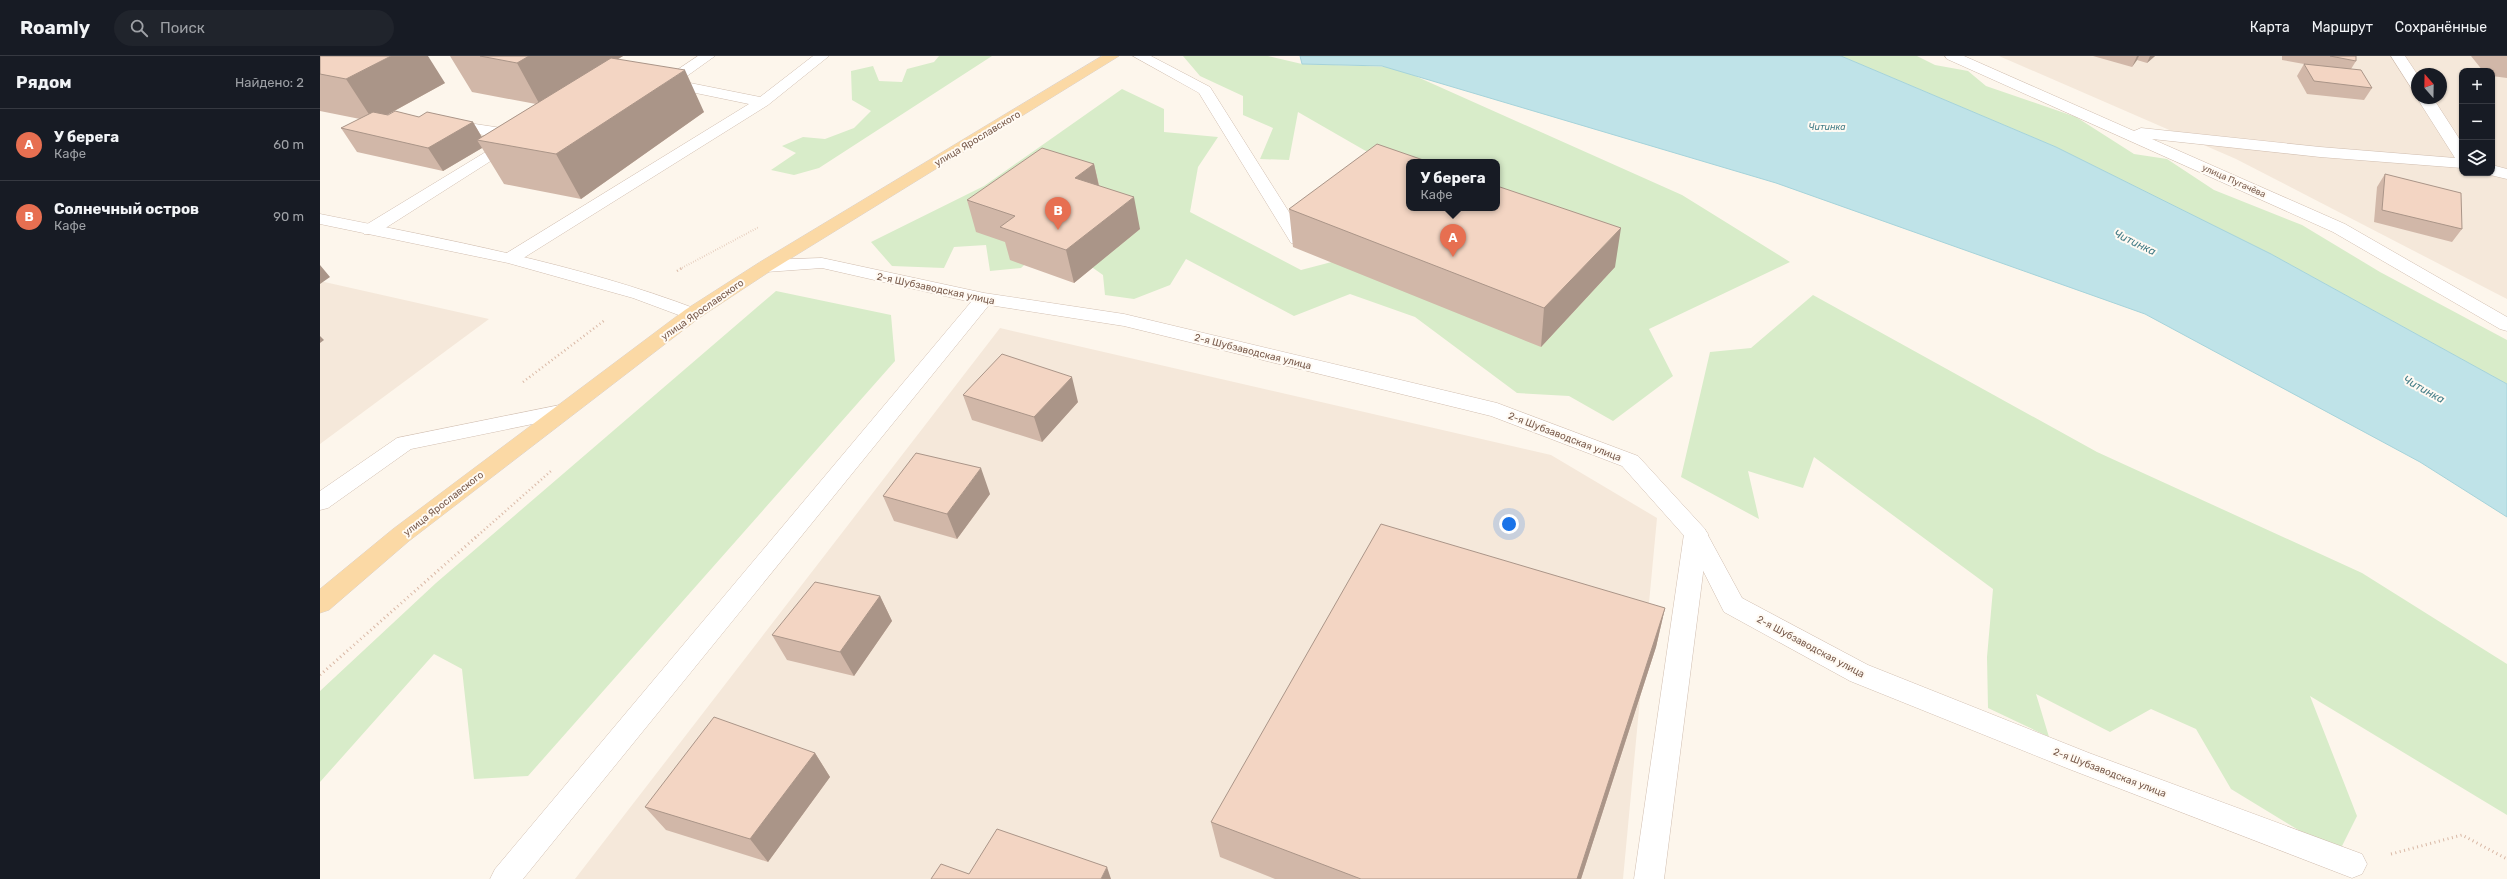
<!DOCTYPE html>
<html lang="ru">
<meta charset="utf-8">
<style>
body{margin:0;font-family:Rubik,sans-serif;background:#20242c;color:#f1f3f6}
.controls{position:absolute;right:12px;top:12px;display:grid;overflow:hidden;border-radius:8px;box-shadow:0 1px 3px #0004}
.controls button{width:36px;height:36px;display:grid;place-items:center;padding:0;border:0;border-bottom:1px solid #363941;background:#171b24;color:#f1f3f6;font:20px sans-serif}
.compass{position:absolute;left:2091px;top:12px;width:36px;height:36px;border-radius:50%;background:#171b24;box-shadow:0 1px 3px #0004;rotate:340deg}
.you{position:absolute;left:1189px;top:468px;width:14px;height:14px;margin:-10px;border:3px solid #fff;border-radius:50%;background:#1a73e8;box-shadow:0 0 0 6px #1a73e833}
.badge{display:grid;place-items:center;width:26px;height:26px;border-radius:50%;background:#e76f51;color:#fff;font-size:13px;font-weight:700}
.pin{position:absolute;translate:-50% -33px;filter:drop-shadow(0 1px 2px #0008)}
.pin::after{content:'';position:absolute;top:21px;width:14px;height:12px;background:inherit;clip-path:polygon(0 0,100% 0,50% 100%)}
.popup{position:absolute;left:1086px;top:103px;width:94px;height:52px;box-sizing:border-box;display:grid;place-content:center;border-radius:8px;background:#171b24;filter:drop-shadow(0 1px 3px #0005);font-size:13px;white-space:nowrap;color:#9ea1a6}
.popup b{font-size:15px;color:#f1f3f6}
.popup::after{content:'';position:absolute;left:50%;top:100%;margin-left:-8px;border:8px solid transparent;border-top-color:#171b24}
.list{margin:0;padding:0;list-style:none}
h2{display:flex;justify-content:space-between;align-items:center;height:52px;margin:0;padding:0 16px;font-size:17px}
h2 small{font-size:13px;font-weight:400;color:#9ea1a6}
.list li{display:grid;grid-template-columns:26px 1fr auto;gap:12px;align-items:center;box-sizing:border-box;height:72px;padding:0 16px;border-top:1px solid #363941}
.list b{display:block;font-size:15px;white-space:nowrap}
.list p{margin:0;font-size:13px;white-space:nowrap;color:#9ea1a6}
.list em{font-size:13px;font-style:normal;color:#9ea1a6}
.icon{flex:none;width:22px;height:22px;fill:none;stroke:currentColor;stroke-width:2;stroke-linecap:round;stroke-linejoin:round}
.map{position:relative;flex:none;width:2187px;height:823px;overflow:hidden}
header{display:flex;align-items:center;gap:24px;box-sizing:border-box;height:56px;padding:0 20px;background:#171b24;border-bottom:1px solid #363941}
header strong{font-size:19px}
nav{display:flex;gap:22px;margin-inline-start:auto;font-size:14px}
.search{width:280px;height:36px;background:#20242c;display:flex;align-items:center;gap:10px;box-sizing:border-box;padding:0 14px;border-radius:22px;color:#9ea1a6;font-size:15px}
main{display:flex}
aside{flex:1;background:#171b24}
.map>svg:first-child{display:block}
</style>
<header>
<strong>Roamly</strong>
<div class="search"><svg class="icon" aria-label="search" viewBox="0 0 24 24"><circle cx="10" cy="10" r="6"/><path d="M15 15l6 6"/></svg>Поиск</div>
<nav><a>Карта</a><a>Маршрут</a><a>Сохранённые</a></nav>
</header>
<main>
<aside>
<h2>Рядом<small>Найдено: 2</small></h2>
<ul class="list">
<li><span class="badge">A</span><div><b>У берега</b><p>Кафе</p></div><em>60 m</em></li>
<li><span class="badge">B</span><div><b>Солнечный остров</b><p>Кафе</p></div><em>90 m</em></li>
</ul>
</aside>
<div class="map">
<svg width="2187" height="823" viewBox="0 0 2187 823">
<rect width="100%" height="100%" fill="#fdf6ec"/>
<path fill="#f5e8da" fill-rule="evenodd" d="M1679,0H2187V243L1916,103ZM2142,15H2172V117H2142ZM2097,18H2121V42H2097Z
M0,225L169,263L0,388Z
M680,272L1231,399L1337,462L1303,823H255Z"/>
<path fill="#d8ecc9" d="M619,0H672L499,112L474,119L451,114L476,97L462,90L483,81L505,83L534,72L551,55L532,44L531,15L553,10L559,25L582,26L587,13L614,6Z
M863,0H948L982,8L1075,11L1362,139L1470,206L1329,273L1353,320L1293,365L1249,340L1197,337L1095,261L1030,238L974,260L866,203L850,229L814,243L785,239L783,219L756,200L719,195L701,212L670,215L666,189L634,191L624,212L572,210L551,186L664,130L802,33L844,53V76L898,81L878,111L870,156L981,214L1027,202L1221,280L1177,139V106H1089L1084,117L978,56L969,104L940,103L953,72L923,59V40L880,20Z
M1521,0H1597L1615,9L1648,15L1666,30L1756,61L1814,98L1847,103L1894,134L1982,169L2060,216L2187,284V328L1951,198L1736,91Z
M456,235L571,259L575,305L208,720L154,723L142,613L114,598L0,726V635L116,527Z
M1493,239L1777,396L2042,517L2187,608V759L1990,640L2037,760L2018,798L1911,733L1876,673L1831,653L1790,676L1716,638L1729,681L1668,652L1667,601L1673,533L1494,401L1483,432L1428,415L1439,463L1361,421L1390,296L1431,292Z"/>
<path fill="#bfe3e8" stroke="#a5d3da" d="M980,0H1521L1736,91L1951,198L2187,328V461L2100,406L1825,258L1456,127L1062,10L982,8Z"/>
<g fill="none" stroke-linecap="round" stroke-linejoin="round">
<g stroke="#d1beb0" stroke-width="1">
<path id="lane" d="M378,0H395L360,25L440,41L493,0H509L448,49L197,206H185L182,202L185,198L429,48L342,30L339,27L342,24Z
M813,0H831L890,31L986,183L983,187H971L879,37Z
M128,64L202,75L210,80L56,178H44L41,174L44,170L187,83L122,72L120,69L122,66Z
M240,349L247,351L250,356L247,361L91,393L8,452L0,454V435L77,382Z
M1376,469L1384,472L1388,478L1344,823H1314L1364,478L1368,472Z"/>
</g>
<g stroke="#d1beb0" stroke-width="1">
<path id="street" d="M1625,0H1644L1814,75L1821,72L2000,91L2135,102L2097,42H2113L2142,87V112L2000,101L1832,83L2025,168L2187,261V275L2180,273L2013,176L1627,3Z
M2071,0H2085L2097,18V35L2092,33Z
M2172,109L2187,113V123L2166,118L2172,117Z
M0,158C128,184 256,207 379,254L382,258L379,262L372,264L313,242L188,207L0,168Z
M502,202L664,237L804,258L1177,347L1318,400L1384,472L1422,542L1548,609L1769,697L2042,798L2047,808L2042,818L2032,822L1749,713L1530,625L1404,556L1367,483L1302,410L1171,360L804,270L669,249L203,823H170L175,813L651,246L502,212L446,216L440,214L437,210L440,206L446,204Z"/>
</g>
<g stroke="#dad1cd" stroke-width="1">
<path id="primary" d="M782,0H799L452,214L379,262L89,485L9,554L0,557V533L73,473L365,254L440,206Z"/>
</g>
<path stroke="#d9b8a5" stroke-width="2" stroke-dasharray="0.5 2" stroke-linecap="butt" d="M360,213L439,171"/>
<path stroke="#d9b8a5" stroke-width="2.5" stroke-dasharray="1 3" stroke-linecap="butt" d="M357,215L362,212
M203,326L285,264
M155,482L231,415"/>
<path stroke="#d9b8a5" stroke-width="3" stroke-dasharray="1 3.5" stroke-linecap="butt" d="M0,619L156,481
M2071,798L2142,779L2187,803"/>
<use href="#lane" fill="#fff" fill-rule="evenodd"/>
<use href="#street" fill="#fff" fill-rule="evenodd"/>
<use href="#primary" fill="#fbd9a5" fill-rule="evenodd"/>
</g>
<path fill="#d1b7a8" d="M0,0L125,27L67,59L99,61L153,66L162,81L216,48L152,36L130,0H303L298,3L384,56L261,143L184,128L162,92L123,115L37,96L21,72L40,63L0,55Z
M1773,0H1835L1827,7L1817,4L1812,11Z
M1962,0H2036V5L2031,13L2052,32L2044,44L1987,38L1977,20L1984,8L1962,4Z
M2151,0H2187V22L2172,20V15H2163Z
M774,108L779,129L820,173L754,227L690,204L685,186L656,176L647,144Z
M2065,118L2142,173L2132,186L2054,166L2057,131Z
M969,153L1295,211L1221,291L973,191Z
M643,339L758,346L722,386L652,364Z
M670,438L637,483L574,465L563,440Z
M560,540L572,565L534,620L467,604L452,579Z
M1345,552L1336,591L1261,823H955L900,801L891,766Z
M495,697L510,721L448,806L346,774L325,751Z"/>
<path fill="#aa9588" d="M71,0H108L125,27L54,66L26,23Z
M209,0H303L220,49L197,7Z
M1817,0H1819L1817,4L1812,11Z
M1830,0H1835L1827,7Z
M365,14L384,56L261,143L236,98Z
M153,66L164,85L157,84L162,92L123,115L108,92Z
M774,108L781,140L755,122Z
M814,141L820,173L754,227L746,194Z
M1301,172L1295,211L1221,291L1224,252Z
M0,209L10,221L0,228Z
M0,280L4,284L0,287Z
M752,321L758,346L722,386L714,361Z
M661,412L670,438L637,483L627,458Z
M560,540L572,565L534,620L520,596Z
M1345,552L1336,591L1261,823H1257Z
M495,697L510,721L448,806L430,783Z
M787,811L791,823H781Z"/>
<path fill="#f3d5c3" stroke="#aa9588" d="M0,0H71L26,23L0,18Z
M160,0H209L197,7Z
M2010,0H2036V5Z
M291,2L365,14L236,98L157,84Z
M1984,8L2041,14L2052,32L1994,25Z
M75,55L99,61L107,56L153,66L108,92L21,72L53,56L68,59Z
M1057,88L1109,106H1089V152H1177V130L1301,172L1224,252L969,153Z
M722,92L774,108L755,122L814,141L746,194L680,171L695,160L647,144Z
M2065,118L2141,137L2142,173L2062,154Z
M682,298L752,321L714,361L643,339Z
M596,397L661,412L627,458L563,440Z
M1061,468L1345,552L1257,823H1041L891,766Z
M495,526L560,540L520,596L452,579Z
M394,661L495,697L430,783L325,751Z
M677,773L787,811L781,823H611L621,808L649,818Z"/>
<g text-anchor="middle" stroke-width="4" stroke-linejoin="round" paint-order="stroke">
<g font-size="9" font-style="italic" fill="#437c86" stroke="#fffaf3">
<text x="1507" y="74">Читинка</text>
</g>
<g font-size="9" fill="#7a5c4d" stroke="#fffaf3">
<text transform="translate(1914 125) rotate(24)" y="3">улица Пугачёва</text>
</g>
<g font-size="10" fill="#7a5c4d" stroke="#fffaf3">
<text transform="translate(657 82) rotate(-31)" y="4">улица Ярославского</text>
<text transform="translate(616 232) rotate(12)" y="4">2-я Шубзаводская улица</text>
<text transform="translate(382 253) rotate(-35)" y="4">улица Ярославского</text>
<text transform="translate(933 295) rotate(14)" y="4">2-я Шубзаводская улица</text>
<text transform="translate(1245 380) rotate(21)" y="4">2-я Шубзаводская улица</text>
<text transform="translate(123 447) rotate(-38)" y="4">улица Ярославского</text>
<text transform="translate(1491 590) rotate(28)" y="4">2-я Шубзаводская улица</text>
<text transform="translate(1790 716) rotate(21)" y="4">2-я Шубзаводская улица</text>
</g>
<g font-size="11" font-style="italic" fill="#437c86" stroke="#fffaf3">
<text transform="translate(1815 186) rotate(26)" y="4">Читинка</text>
<text transform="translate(2104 333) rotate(29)" y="4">Читинка</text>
</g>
</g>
</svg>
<div class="controls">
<button>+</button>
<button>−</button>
<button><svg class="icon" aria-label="layers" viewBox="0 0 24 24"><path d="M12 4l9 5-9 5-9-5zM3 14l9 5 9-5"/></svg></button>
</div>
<svg class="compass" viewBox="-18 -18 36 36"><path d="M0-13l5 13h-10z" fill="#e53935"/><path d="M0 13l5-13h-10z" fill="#9ea1a6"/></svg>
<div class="you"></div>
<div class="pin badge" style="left:1133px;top:201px">A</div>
<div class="popup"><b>У берега</b>Кафе</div>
<div class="pin badge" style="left:738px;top:174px">B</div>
</div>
</main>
